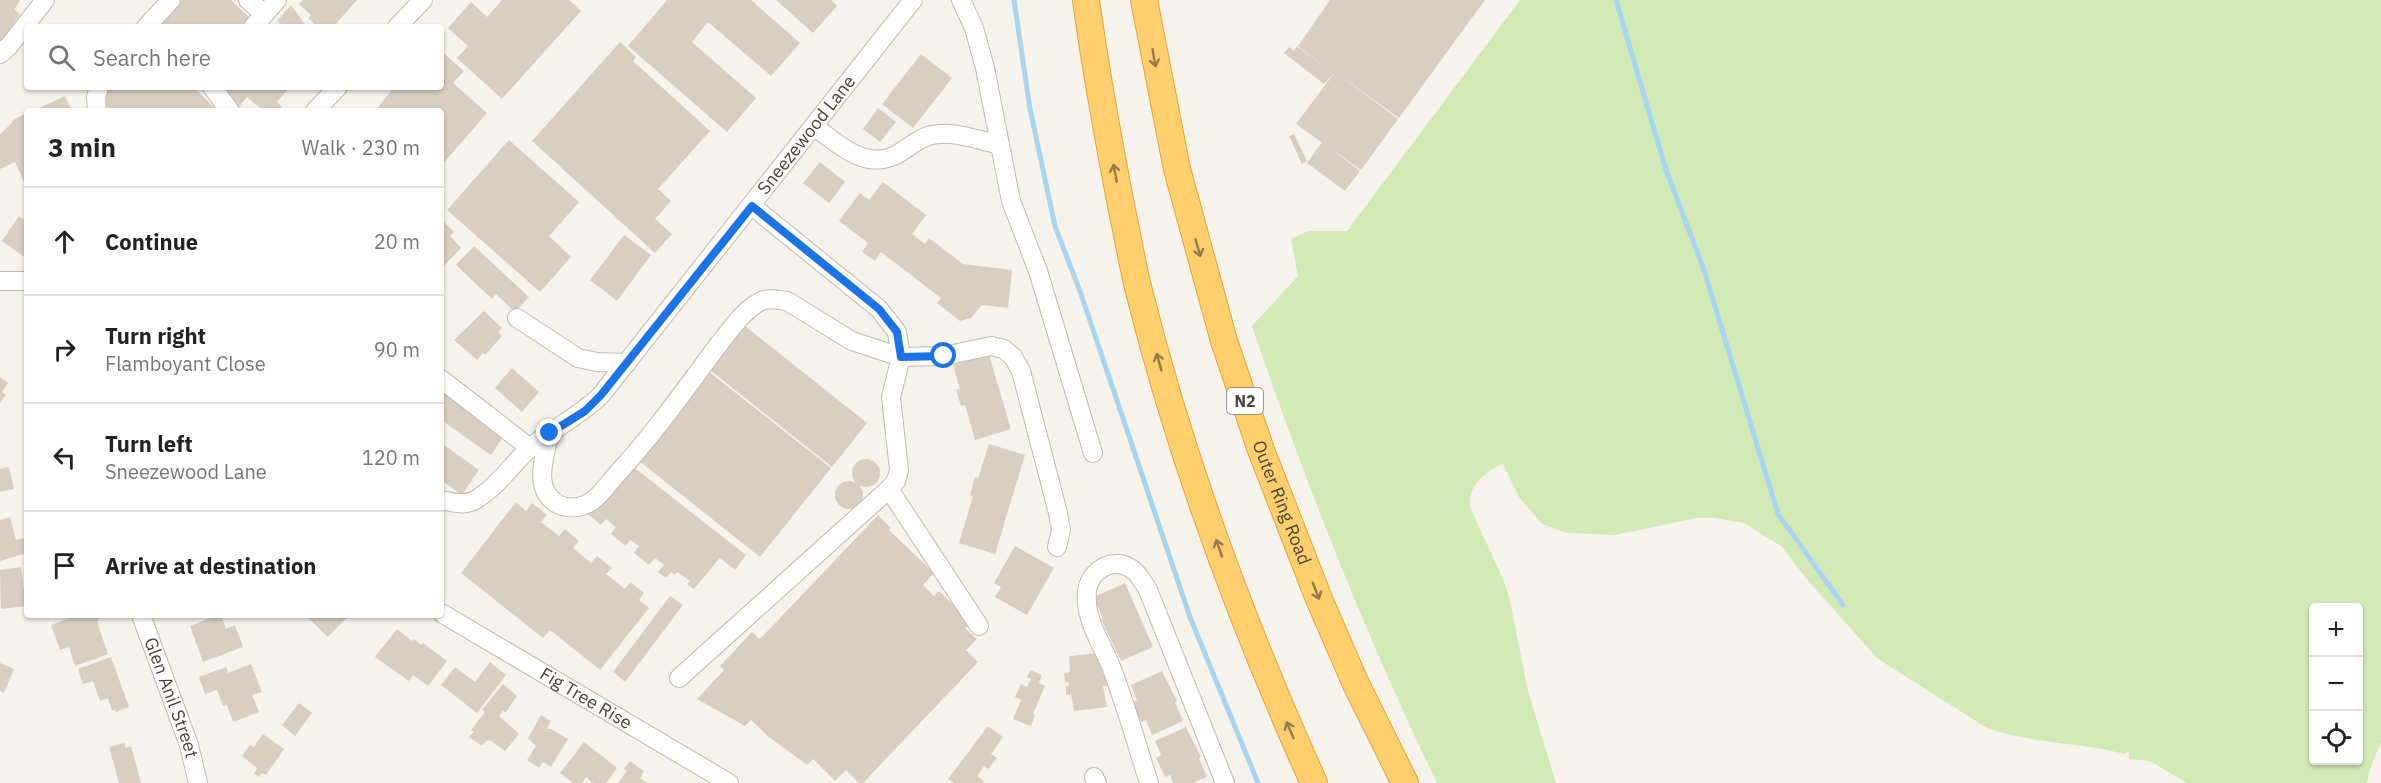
<!DOCTYPE html>
<meta charset="utf-8">
<style>
body{margin:0;font-family:"IBM Plex Sans",sans-serif;background:#f2f2f2;color:#222}
.controls{position:absolute;right:18px;bottom:18px;display:grid;overflow:hidden;border-radius:6px;box-shadow:0 2px 4px #0004}
.controls button{width:54px;height:54px;display:grid;place-items:center;padding:0;border:0;border-bottom:2px solid #e0e0e0;background:#fff;color:#222;font:30px sans-serif}
.stop{position:absolute;width:18px;height:18px;margin:-14px;border:4px solid #1a73e8;border-radius:50%;background:#fff}
.stop.end{background:#1a73e8;border-color:#fff;box-shadow:0 2px 6px #0008}
.list{margin:0;padding:0;list-style:none}
h2{display:flex;justify-content:space-between;align-items:center;height:78px;margin:0;padding:0 24px;font-size:26px}
h2 small{font-size:20px;font-weight:400;color:#767676}
.list li{display:grid;grid-template-columns:39px 1fr auto;gap:18px;align-items:center;box-sizing:border-box;height:108px;padding:0 24px;border-top:2px solid #e0e0e0}
.list b{display:block;font-size:22px;white-space:nowrap}
.list p{margin:0;font-size:20px;white-space:nowrap;color:#767676}
.list em{font-size:20px;font-style:normal;color:#767676}
.icon{flex:none;width:33px;height:33px;fill:none;stroke:currentColor;stroke-width:2;stroke-linecap:round;stroke-linejoin:round}
.map{position:relative;flex:none;width:2381px;height:783px;overflow:hidden}
.search{position:absolute;background:#fff;box-shadow:0 2px 4px #0004;left:24px;top:24px;width:420px;height:66px;display:flex;align-items:center;gap:15px;box-sizing:border-box;padding:0 21px;border-radius:6px;color:#767676;font-size:22px}
.panel{position:absolute;background:#fff;box-shadow:0 2px 4px #0004;left:24px;top:108px;width:420px;height:510px;border-radius:6px}
.map>svg:first-child{display:block}
</style>
<div class="map">
<svg width="2381" height="783" viewBox="0 0 2381 783">
<rect width="100%" height="100%" fill="#f6f3ec"/>
<path fill="#d2eab5" fill-rule="evenodd" d="M1520,0H2381V742L2370,769L2367,783H2187L2150,761L2129,759V751L2125,754C2080,742 2031,744 1987,728L1878,659L1809,582L1781,546L1744,523L1715,518H1697L1615,535L1567,533L1542,524L1519,497L1503,464C1485,472 1468,485 1470,507L1503,579L1509,596L1528,691L1556,783H1437C1365,634 1305,482 1252,326L1298,276L1291,239L1308,231H1347ZM2314,608H2358V760H2314Z"/>
<g fill="none" stroke-linecap="round" stroke-linejoin="round">
<path stroke="#a9d4f2" stroke-width="5" d="M1014,0L1030,109L1055,226L1081,294L1190,617L1258,783
M1616,0L1666,170L1704,270L1778,514L1843,605"/>
</g>
<path fill="#d8cfc1" d="M0,0H20L14,10L20,14L0,44Z
M182,0H231L254,22L249,27H156Z
M303,0H357L333,27H318L308,18L311,15L299,4Z
M502,0H569L581,11L502,99L457,58L468,46L448,28L471,2L487,17Z
M667,0H751L800,43L771,76L708,22L692,42L756,98L727,132L628,46Z
M776,0H831L837,6L813,33Z
M1330,0H1485L1399,118L1335,72L1398,119L1361,170L1296,124L1335,72L1324,84L1284,53L1289,47L1294,51L1297,46L1329,70L1298,46Z
M291,5L307,27H276L280,23L277,21Z
M620,42L636,57L633,61L710,131L658,189L671,201L655,219L672,234L655,253L532,141Z
M441,51L464,71L453,83L487,113L441,166V111H375L394,87H441Z
M921,54L952,78L913,128L882,104Z
M103,87H193L218,111H112L98,98Z
M224,87H290L277,102L284,109L282,111H264L247,97L238,108Z
M65,96L72,111H32Z
M878,108L896,122L880,142L863,129Z
M27,113V189L15,162L0,169V135L15,119Z
M1294,134L1307,161L1302,164L1289,136Z
M509,140L579,202L549,236L571,257L540,292L447,210Z
M1322,142L1360,171L1345,191L1307,163Z
M820,162L845,182L829,203L803,183Z
M883,182L926,215L912,234L925,244L929,238L963,264L1012,270L1008,308L982,305L971,318L960,321L937,303L941,298L881,252L875,261L862,252L868,243L839,221L860,193L869,200Z
M19,216L27,222V259L2,241Z
M441,219L454,232L450,236L461,248L441,269Z
M624,235L651,255L617,301L590,280Z
M474,246L529,297L515,312L496,294L492,299L456,265Z
M484,311L502,328L498,332L502,336L485,355L483,353L477,360L454,340Z
M745,326L867,423L832,467L710,370Z
M989,355L1011,429L975,440L965,405L961,406L956,390L960,389L953,365Z
M512,368L539,392L522,412L495,388Z
M708,371L831,468L760,557L638,460Z
M0,377L8,383L2,392L6,395L0,403Z
M441,384L507,431L491,455L441,420Z
M441,443L479,470L462,495L441,480Z
M989,444L1025,455L995,554L959,543L973,496L970,495L975,477L978,478Z
M622,458L746,555L735,570L720,558L694,589L687,584L690,581L677,572L675,575L671,572L666,578L658,572L664,565L655,558L649,565L634,553L639,546L630,540L626,546L611,534L616,527L606,519L601,525L588,514Z
M852 473a14 14 0 1 1 28 0a14 14 0 1 1-28 0Z
M9,467L14,489L0,492V469Z
M835 495a14 14 0 1 1 28 0a14 14 0 1 1-28 0Z
M516,502L526,511L532,503L547,515L541,522L559,536L565,529L579,541L573,548L591,563L597,556L612,568L606,574L625,589L630,582L644,593L639,600L649,608L600,670L550,630L543,638L461,573Z
M878,515L891,528L889,530L934,573L923,585L934,596L939,591L971,622L965,628L977,639L966,650L978,662L863,783H859L846,770L835,781L813,759L807,765L769,737L751,720L745,726L697,699L724,670L720,666L752,632L760,639Z
M10,517L16,540L25,538L27,553L0,561V520Z
M1015,546L1054,568L1027,615L995,597L1001,587L994,583Z
M21,567L26,606L1,609L0,570Z
M1125,583L1153,647L1121,661L1101,619H1103L1094,597Z
M670,596L683,605L625,682L613,672Z
M78,615H97L99,620L97,622L108,654L75,666L69,647L60,650L51,625Z
M218,615H221L226,629L235,625L243,647L203,662L190,626Z
M305,615H349L328,637Z
M397,629L412,641L414,639L421,645L423,643L447,661L428,686L413,675L409,681L375,657Z
M1102,653V674H1106L1107,686H1103L1107,707L1074,711L1071,694L1066,695V686H1069L1068,682H1065L1064,674L1070,672L1069,656Z
M111,657L129,707L116,712L115,709L112,711L108,698L100,701L93,681L83,684L78,669Z
M490,662L506,675L477,713L441,685L455,667L475,682Z
M0,663L14,669L4,693L0,691Z
M251,664L262,692L252,695L259,712L233,722L227,705L223,706L217,690L205,694L199,677L226,667L228,673Z
M1030,670L1042,675L1039,683L1045,686L1033,714L1035,715L1031,726L1013,719L1021,700L1015,697L1021,684L1027,687L1031,679L1027,677Z
M1162,671L1177,701L1175,702L1183,721L1152,735L1146,720L1141,722L1132,702L1137,700L1131,685Z
M503,684L517,696L506,712L503,711L499,716L519,734L505,751L490,740L486,741L482,746L469,737L474,732L471,730L485,712L482,710Z
M299,703L312,713L295,736L282,725Z
M541,715L551,721L547,729H551L568,739L551,767L543,762L539,768L527,760L536,746L528,738Z
M988,726L1003,737L991,754L997,758L988,769L984,766L977,776L984,781L982,783H954L948,779Z
M1186,727L1201,757L1199,758L1207,777L1193,783H1173L1170,775L1165,777L1156,758L1161,755L1155,741Z
M263,734L284,749L266,775L262,773L259,777L254,774L257,768L242,756L250,745L254,747Z
M584,742L617,768L606,783H593L586,777L582,783H573L560,773Z
M124,743L126,748L131,746L141,783H119L109,747Z
M630,761L644,771L640,778L647,783H618L627,771L624,769Z"/>
<g fill="none" stroke-linecap="round" stroke-linejoin="round">
<g stroke="#c2bbae" stroke-width="20">
<g id="minor">
<path d="M248,0L264,14"/>
<path d="M961,0L974,28L985,68L1011,201L1038,271L1093,453"/>
<path d="M146,27L171,0"/>
<path d="M253,27L277,0"/>
<path d="M397,27L423,0"/>
<path d="M0,54L9,46L45,0"/>
<path d="M212,87L230,111"/>
<path d="M97,111L96,97L99,87"/>
<path d="M315,111L338,87"/>
<path d="M815,127C839,145 865,170 896,155C907,149 916,140 928,136C950,129 978,140 1000,145"/>
<path d="M0,281H27"/>
<path d="M517,318L578,358L597,362L627,363"/>
<path d="M441,379L530,448"/>
<path d="M550,433C544,456 531,494 562,506C572,509 583,507 592,501C601,495 609,483 617,474C653,435 684,391 716,348C728,333 745,307 764,300C772,298 779,300 787,301L852,341L901,357L944,356L991,346L1004,349L1013,357L1021,371L1058,513L1061,530L1057,547"/>
<path d="M889,489L979,626"/>
<path id="s1" d="M441,500C451,502 463,506 473,501C496,489 511,465 530,448C553,428 580,416 601,395L913,0"/>
<path id="s2" d="M443,614L729,783"/>
<path id="s3" d="M141,615L189,745L198,783"/>
<path d="M679,678L889,489L896,481L899,470L891,397L901,357L897,332L879,309L752,206"/>
<path d="M1094,777L1097,783"/>
<path d="M1149,783C1137,745 1126,706 1112,669C1102,643 1084,620 1087,591C1089,575 1103,563 1119,564C1135,566 1141,579 1148,590L1225,783"/>
</g>
</g>
<g stroke="#e0a43c" stroke-width="28">
<g id="highway">
<path d="M1086,0C1096,72 1109,144 1123,215C1129,242 1133,269 1140,295C1182,462 1243,626 1314,783"/>
<path id="s4" d="M1144,0L1177,169L1224,341L1261,450L1319,599L1355,682L1405,783"/>
</g>
</g>
<use href="#minor" stroke="#fff" stroke-width="18"/>
<use href="#highway" stroke="#ffcf6e" stroke-width="26"/>
</g>
<defs><path id="oneway-shaft" d="M-6 0H5M1.5-3L5.5 0L1.5 3" fill="none" stroke-width="1.6" stroke-linecap="round" stroke-linejoin="round" transform="scale(1.5)"/></defs>
<g stroke="#937c4e">
<use href="#oneway-shaft" transform="translate(1154 58) rotate(80)"/>
<use href="#oneway-shaft" transform="translate(1115 173) rotate(-101)"/>
<use href="#oneway-shaft" transform="translate(1198 248) rotate(74)"/>
<use href="#oneway-shaft" transform="translate(1159 362) rotate(-106)"/>
<use href="#oneway-shaft" transform="translate(1219 548) rotate(-109)"/>
<use href="#oneway-shaft" transform="translate(1316 591) rotate(69)"/>
<use href="#oneway-shaft" transform="translate(1290 730) rotate(-113)"/>
</g>
<g fill="none" stroke-linecap="round" stroke-linejoin="round">
<path stroke="#1a73e8" stroke-width="8" d="M550,433L585,411L601,395L752,206L879,309L897,332L901,357L944,356"/>
</g>
<g text-anchor="middle" stroke-width="4.5" stroke-linejoin="round" paint-order="stroke">
<rect fill="#fff" stroke="#817c74" stroke-width="1.5" x="1227" y="388" width="36" height="26" rx="4.5"/>
<g font-size="16" font-weight="bold" fill="#4b4439">
<text x="1245" y="407">N2</text>
</g>
<g font-size="18" fill="#4b4439" stroke="#fff">
<text dy="6" stroke="none"><textPath href="#s1" startOffset="531">Sneezewood Lane</textPath></text>
<text dy="6" stroke="none"><textPath href="#s4" startOffset="522">Outer Ring Road</textPath></text>
<text dy="6" stroke="none"><textPath href="#s2" startOffset="166">Fig Tree Rise</textPath></text>
<text dy="6" stroke="none"><textPath href="#s3" startOffset="88">Glen Anil Street</textPath></text>
</g>
</g>
</svg>
<div class="controls">
<button>+</button>
<button>−</button>
<button><svg class="icon" aria-label="locate" viewBox="0 0 24 24"><circle cx="12" cy="12" r="6"/><path d="M12 2v4M12 18v4M2 12h4M18 12h4"/></svg></button>
</div>
<div class="stop" style="left:944px;top:356px"></div>
<div class="stop end" style="left:550px;top:433px"></div>
<div class="search"><svg class="icon" aria-label="search" viewBox="0 0 24 24"><circle cx="10" cy="10" r="6"/><path d="M15 15l6 6"/></svg>Search here</div>
<section class="panel">
<h2>3 min<small>Walk · 230 m</small></h2>
<ul class="list">
<li><svg class="icon" aria-label="ahead" viewBox="0 0 24 24"><path d="M12 20V5M6 11l6-6 6 6"/></svg><div><b>Continue</b></div><em>20 m</em></li>
<li><svg class="icon" aria-label="right" viewBox="0 0 24 24"><path d="M7 20v-9h11M14 6l5 5-5 5"/></svg><div><b>Turn right</b><p>Flamboyant Close</p></div><em>90 m</em></li>
<li><svg class="icon" aria-label="left" viewBox="0 0 24 24"><path d="M17 20v-9H6M10 6l-5 5 5 5"/></svg><div><b>Turn left</b><p>Sneezewood Lane</p></div><em>120 m</em></li>
<li><svg class="icon" aria-label="arrive" viewBox="0 0 24 24"><path d="M6 21V4h12l-3 4 3 4H6"/></svg><div><b>Arrive at destination</b></div></li>
</ul>
</section>
</div>
